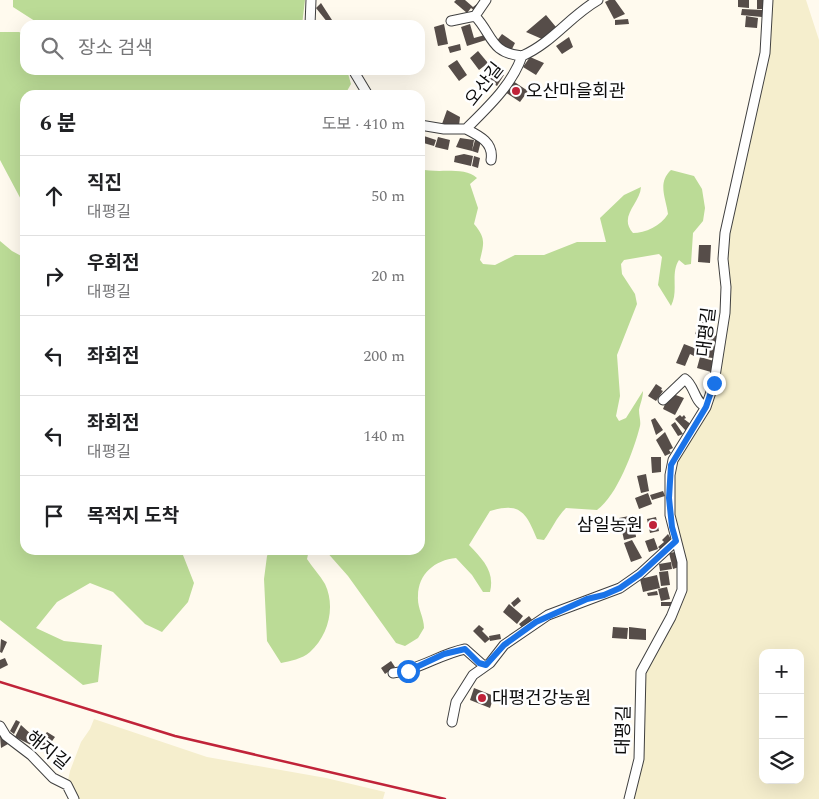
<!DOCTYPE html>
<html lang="ko">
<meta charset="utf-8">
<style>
body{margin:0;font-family:Spectral,"Noto Sans KR",serif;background:#f2f2f2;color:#202124}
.controls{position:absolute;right:15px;bottom:15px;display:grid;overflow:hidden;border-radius:10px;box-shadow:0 5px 20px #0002}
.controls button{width:45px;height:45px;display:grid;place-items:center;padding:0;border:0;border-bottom:1px solid #e0e0e0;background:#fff;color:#202124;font:25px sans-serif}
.stop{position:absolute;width:15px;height:15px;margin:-11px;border:4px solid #1a73e8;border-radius:50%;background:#fff}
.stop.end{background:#1a73e8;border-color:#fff;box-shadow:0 1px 5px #0008}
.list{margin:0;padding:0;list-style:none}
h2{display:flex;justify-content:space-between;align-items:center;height:65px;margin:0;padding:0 20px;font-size:21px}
h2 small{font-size:16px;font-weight:400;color:#757577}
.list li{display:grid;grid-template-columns:32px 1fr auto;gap:15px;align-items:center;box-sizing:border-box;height:80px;padding:0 20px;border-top:1px solid #e0e0e0}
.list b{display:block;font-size:19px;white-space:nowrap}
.list p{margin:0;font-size:16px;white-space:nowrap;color:#757577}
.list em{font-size:16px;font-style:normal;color:#757577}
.icon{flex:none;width:28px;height:28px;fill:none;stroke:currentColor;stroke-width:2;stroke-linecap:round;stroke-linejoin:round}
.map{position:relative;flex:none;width:819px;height:799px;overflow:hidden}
.search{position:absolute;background:#fff;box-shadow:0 5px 20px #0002;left:20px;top:20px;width:405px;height:55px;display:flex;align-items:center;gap:12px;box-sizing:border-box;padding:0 18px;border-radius:15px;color:#757577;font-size:19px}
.panel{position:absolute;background:#fff;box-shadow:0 5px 20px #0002;left:20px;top:90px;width:405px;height:465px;border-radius:15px}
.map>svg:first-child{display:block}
</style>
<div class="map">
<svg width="819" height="799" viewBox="0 0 819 799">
<rect width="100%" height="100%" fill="#fffaee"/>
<path fill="#f5eecd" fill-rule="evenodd" d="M768,0H806L819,40V799H629L635,776L640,679L682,590L670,475L706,407L720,354L723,259L762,70ZM763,653H800V780H763Z
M94,719L207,757L326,778L385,792L383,799H74L67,785L70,771L81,742L90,729Z"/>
<path fill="#bbdb96" d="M13,0H305L302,25H41L13,7Z
M19,32L25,34V70H347L351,84L347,91L334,95H25V207L0,160V32Z
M420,169C437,174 464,166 477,178L470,184L478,208L474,224C486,238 484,243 480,260L483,264L495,265L515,255H544L577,242H606L600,218L624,195L641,187C640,204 618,216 633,233C645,233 661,226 668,214C666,198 657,183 671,170L694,176L702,189L705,208L703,221L693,233L691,264L685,265L679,260C670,274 679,291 671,306L658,285L662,257L659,254L624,260L621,264L622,274L635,294L637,304L617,355L620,396L616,416L619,421L626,418L643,391C643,398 640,404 639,410C639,416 641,421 640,426C634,450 617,496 597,510L566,508C556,518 552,529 544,540L537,539C526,512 520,502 490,511L469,545C483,560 495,571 490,592H483L472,575L456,558C435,560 418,574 418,596C417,608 424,617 424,628L418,638L405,646L396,643L348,576L325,550H420Z
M0,241L12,251L25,258V550H181L194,583L188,602L162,632L145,624L113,592L90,583L57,602L36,628L64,641L102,645L98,682L83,685L0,620Z
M270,550H309L307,559C312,567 320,575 325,584C336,607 328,636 310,652C302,659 290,661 281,663L267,641L264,579L267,556Z"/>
<path fill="#564d49" d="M456,0H465L473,7L482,0L476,12L471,8L467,13L454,2Z
M609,0H615L625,14L614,19L605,2Z
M738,0H749V8L738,7Z
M757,0H763V9H757Z
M321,3L332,20L328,23L316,8Z
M742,9L763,10L762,17L741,15Z
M546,15L556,27L542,39L526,32Z
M746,16L758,18L757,28L745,27Z
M628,19L629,24L615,25V20Z
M444,24L448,44L438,46L434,27Z
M470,24L474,38L485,35L486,40L467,46L461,27Z
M502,34L515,43L511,51L496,42Z
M569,37L573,47L562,54L556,46Z
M460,44L461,50L450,53L448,47Z
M478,51L488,63L479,70L470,58Z
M530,57L544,63L536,75L523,67Z
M457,60L467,75L459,81L448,66Z
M491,69L504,75L497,86L484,78Z
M513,81L528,91L520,102L505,92Z
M447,110L460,117L459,126L442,124Z
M420,132L425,134L424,136L436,140L434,146L420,142Z
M438,137L450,140L448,150L435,147Z
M460,138L474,140L472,151L456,147Z
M475,140L481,141L478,153L472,151Z
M464,154L473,156L471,166L454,162L455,156Z
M474,156L480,158L478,168L472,166Z
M699,245H711L710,263L698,262Z
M700,321L708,324L703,337L695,334Z
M705,334L718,336L717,342L704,340Z
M706,343L715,344L713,358L704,357Z
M684,344L697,349L694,356L690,354L685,366L676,363Z
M700,357L714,361L711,372L697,368Z
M656,384L662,388L661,390L663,391L656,401L648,396Z
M673,394L684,398L675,415L663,409L668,397L672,398Z
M680,415L682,417L684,415L686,418L684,419L692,425L686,431L675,419Z
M655,418L663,430L656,435L651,420Z
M675,422L683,434L678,436L671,425Z
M665,432L673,448L669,450L671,453L665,456L656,440Z
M651,457H661V472L652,473Z
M646,474L649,491L641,493L637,476Z
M663,491L665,496L652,500L650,495Z
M648,493L652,504L639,509L635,498Z
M629,516L631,530L635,529L636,537L624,540L619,518Z
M656,517L659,531L650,533L647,519Z
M668,534L672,541L662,551L658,547L664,542L662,540Z
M654,538L658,549L649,552L645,541Z
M632,540L642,558L631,562L624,543Z
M675,552L679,567L673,569L669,553Z
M671,562L672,569L660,571L659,564Z
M668,571L670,585L661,586L659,572Z
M657,575L660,588L643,592L640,579Z
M667,587L670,599L661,601L658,589Z
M657,591L658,595L648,596L647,593Z
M518,597L521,601L514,607L511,603Z
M661,602H672L670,606H661Z
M509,604L523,616L517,624L503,612Z
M529,616L533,621L523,629L519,624Z
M479,625L484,629L482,631L490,639L485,643L473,631Z
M613,627L628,628L627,639L612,638Z
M629,627L646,629V640L629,639Z
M500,634L501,639L490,641L489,636Z
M1,639L7,642L2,653L0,652Z
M5,658L8,665L0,669V660Z
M391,661L395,667L385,674L381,668Z
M474,688L494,696L490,708L470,700Z
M16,720L20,722L14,734L10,731Z
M21,725L32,735L34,739L31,745L15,737Z
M47,732L55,737L47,748L38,743Z
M2,735L8,744L1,748L0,736Z"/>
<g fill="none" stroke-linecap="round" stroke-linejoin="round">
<g stroke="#404040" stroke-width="11">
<path id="minor" d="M486,0L475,16C493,35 490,53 522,56C552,43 570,16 598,0
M451,21L475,16
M310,25L311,0
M353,70L368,95
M420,125L444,129H466C488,107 512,85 522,56
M466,129C480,136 494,143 491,160
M663,400L685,379C695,386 694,402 706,407
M393,673C419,670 440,654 465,649L484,666
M452,722L456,702L473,675L490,663L504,645L548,615L620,588L640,574L676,541
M0,726L6,736L31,755L53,778L67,785L74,799
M629,799L639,759L641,672L671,617L682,590V562L670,515V475L673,460L706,407L714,383L725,313L726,287L723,259L725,233L765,53L768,0"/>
</g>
<use href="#minor" stroke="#fff" stroke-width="9"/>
<path stroke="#c02339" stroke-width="2.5" d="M0,682L175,736L445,799"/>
</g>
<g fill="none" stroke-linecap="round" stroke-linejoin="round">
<path stroke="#1a73e8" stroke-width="6" d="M408,671L444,654L465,649L479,663L486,665L504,645L536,622L587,599L604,595L620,588L640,574L676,541L672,527L669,498L671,465L706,407L714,383"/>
</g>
<g fill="#c02339" stroke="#fff" stroke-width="2">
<circle cx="516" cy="91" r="5"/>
<circle cx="653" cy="525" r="5"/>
<circle cx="482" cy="698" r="5"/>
</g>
<g text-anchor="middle" stroke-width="5" stroke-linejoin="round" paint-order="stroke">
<g font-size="18" fill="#0d0d0d" stroke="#fff">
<text transform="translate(484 84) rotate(-52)" y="6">오산길</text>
<text transform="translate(706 332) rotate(-83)" y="6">대평길</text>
<text transform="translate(623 730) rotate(-89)" y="6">대평길</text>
<text transform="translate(48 750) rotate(39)" y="6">해지길</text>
</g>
<g font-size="18" fill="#0d0d0d" stroke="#fff" text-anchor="start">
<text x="526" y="97">오산마을회관</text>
<text x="643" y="531" text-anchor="end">삼일농원</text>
<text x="492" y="704">대평건강농원</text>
</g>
</g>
</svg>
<div class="controls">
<button>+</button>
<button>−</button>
<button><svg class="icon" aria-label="layers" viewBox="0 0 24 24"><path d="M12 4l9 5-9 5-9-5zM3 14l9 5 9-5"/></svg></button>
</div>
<div class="stop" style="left:408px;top:671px"></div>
<div class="stop end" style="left:714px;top:383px"></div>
<div class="search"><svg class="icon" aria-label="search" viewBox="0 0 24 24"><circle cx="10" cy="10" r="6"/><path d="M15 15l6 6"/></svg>장소 검색</div>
<section class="panel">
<h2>6 분<small>도보 · 410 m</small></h2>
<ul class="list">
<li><svg class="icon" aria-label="ahead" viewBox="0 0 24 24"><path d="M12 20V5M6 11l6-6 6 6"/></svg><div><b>직진</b><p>대평길</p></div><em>50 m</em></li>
<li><svg class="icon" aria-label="right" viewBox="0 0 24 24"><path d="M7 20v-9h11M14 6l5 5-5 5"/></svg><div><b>우회전</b><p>대평길</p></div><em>20 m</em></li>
<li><svg class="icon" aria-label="left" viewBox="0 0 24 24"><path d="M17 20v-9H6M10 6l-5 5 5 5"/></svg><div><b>좌회전</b></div><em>200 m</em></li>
<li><svg class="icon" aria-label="left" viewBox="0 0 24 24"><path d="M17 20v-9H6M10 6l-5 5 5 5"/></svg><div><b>좌회전</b><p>대평길</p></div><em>140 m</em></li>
<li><svg class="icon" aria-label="arrive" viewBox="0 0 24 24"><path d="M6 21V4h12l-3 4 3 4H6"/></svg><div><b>목적지 도착</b></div></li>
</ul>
</section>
</div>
